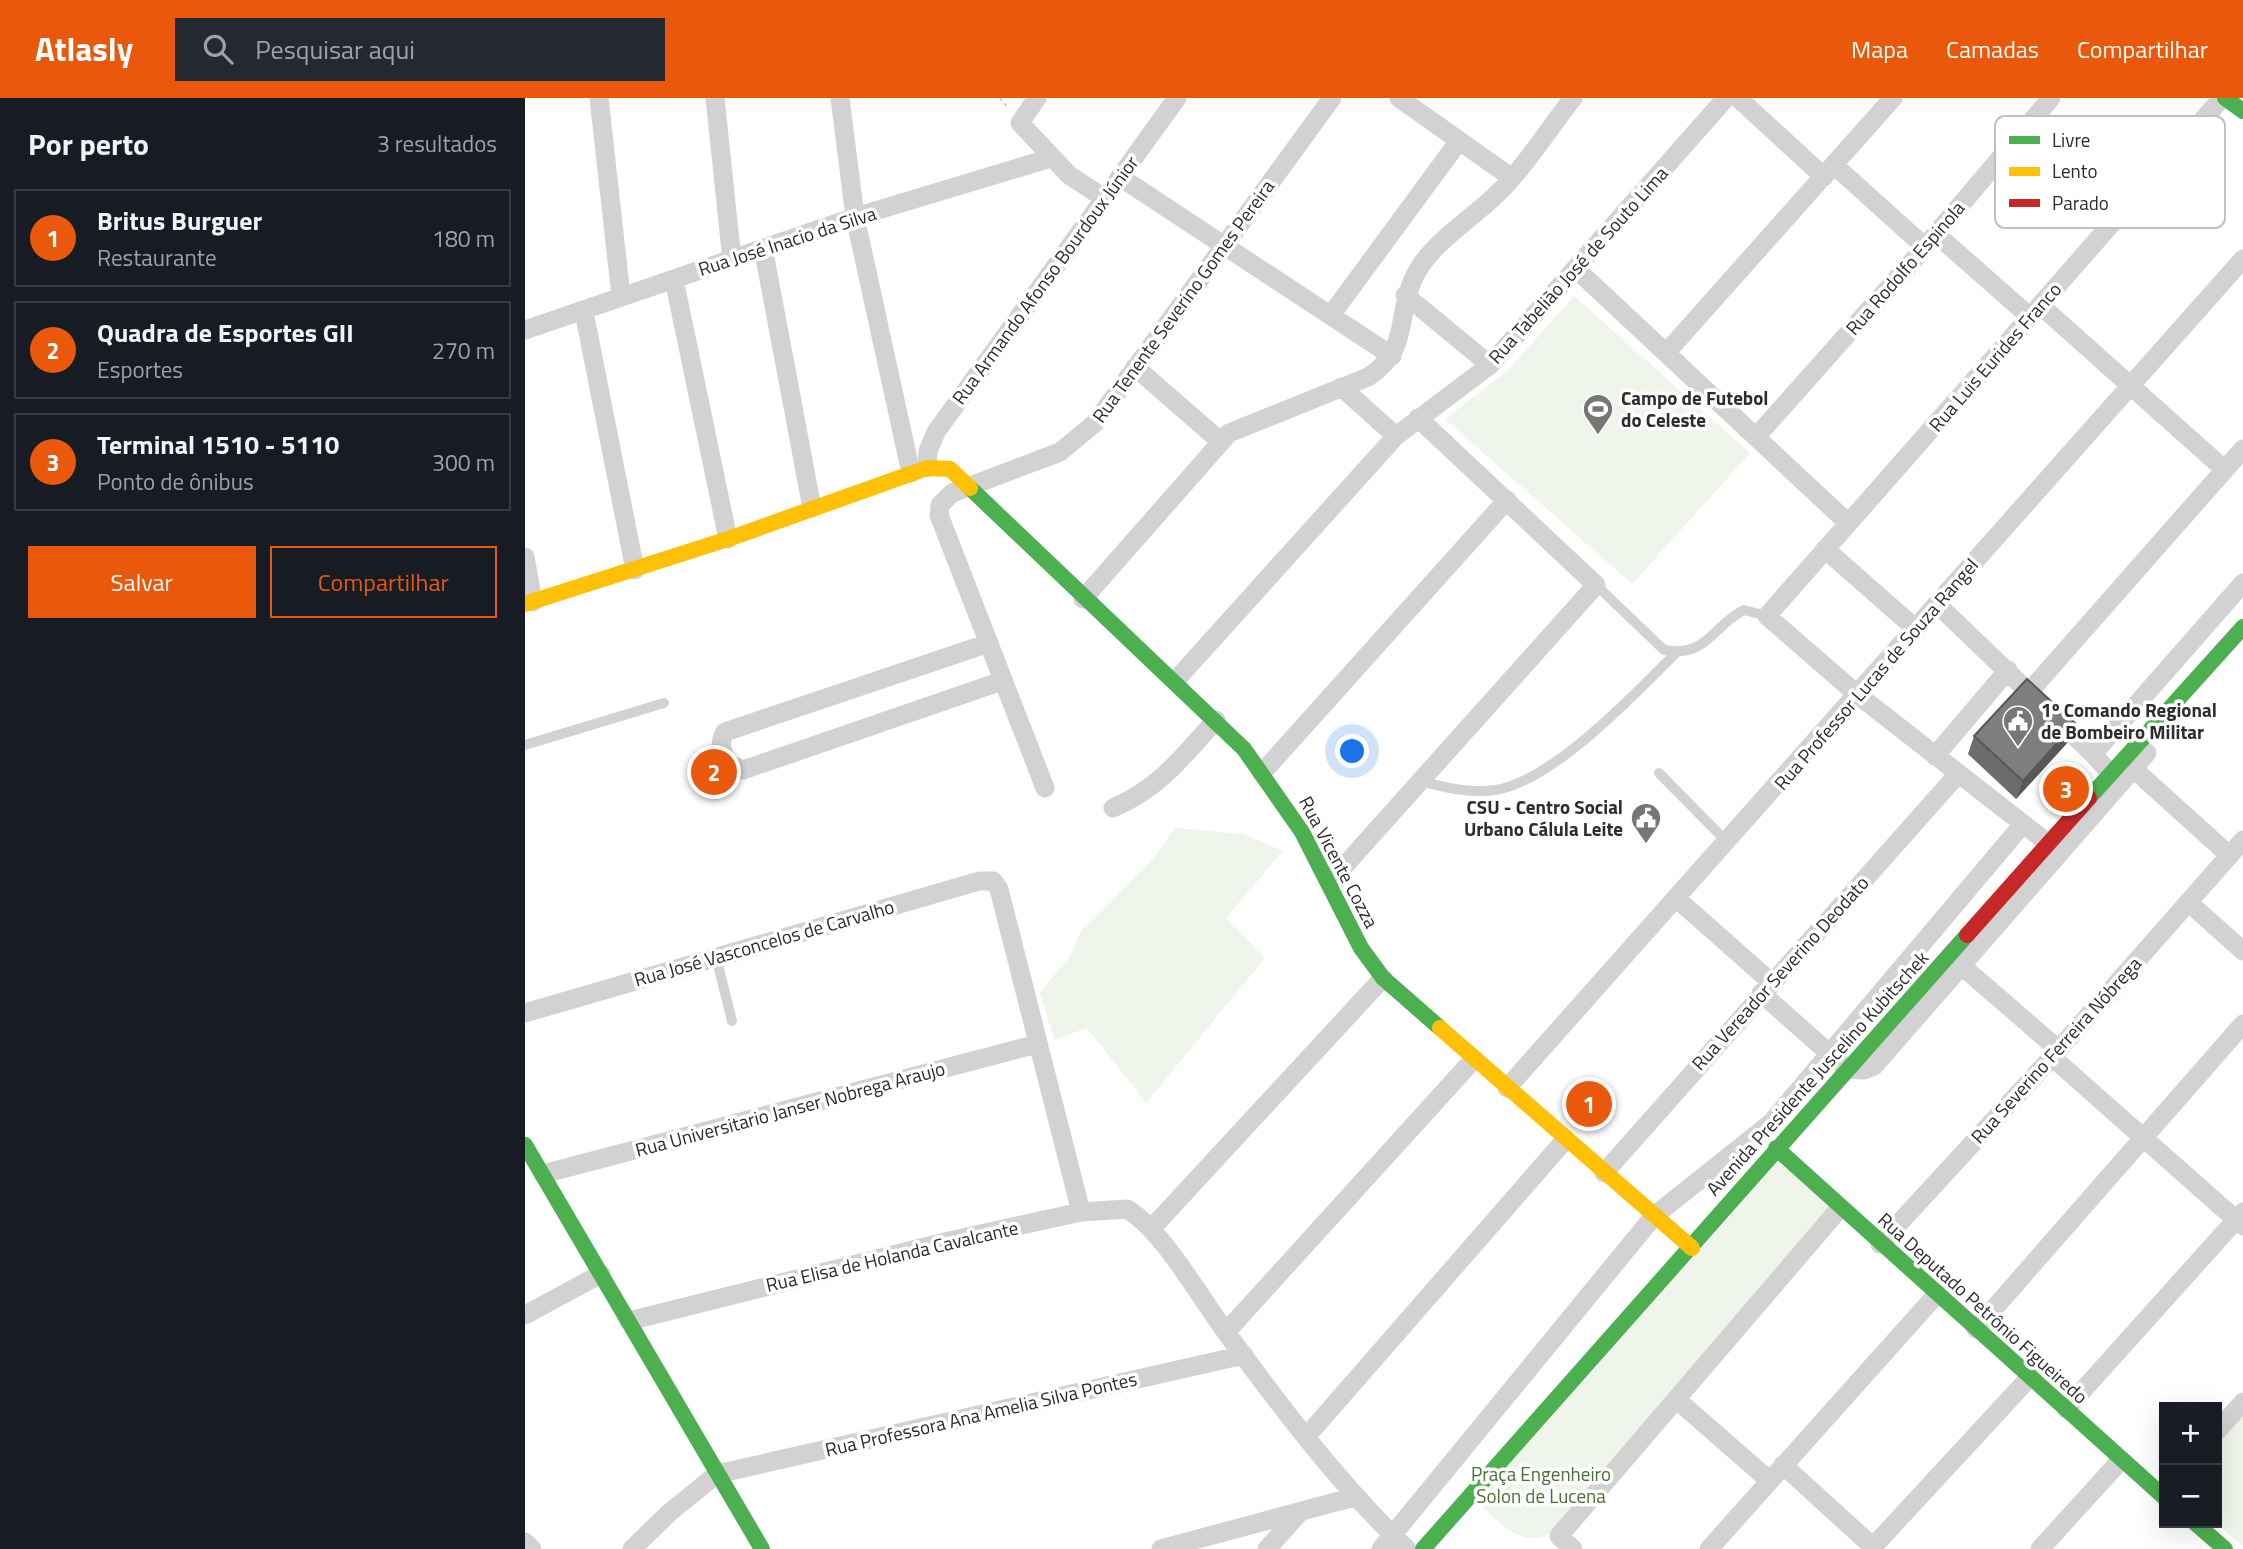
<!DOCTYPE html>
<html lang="pt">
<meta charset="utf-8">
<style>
body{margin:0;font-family:"Titillium Web",sans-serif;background:#242831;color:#f1f3f6}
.controls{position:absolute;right:21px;bottom:21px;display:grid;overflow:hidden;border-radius:0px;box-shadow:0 7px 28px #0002}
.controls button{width:63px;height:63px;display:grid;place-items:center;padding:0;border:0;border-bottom:2px solid #363941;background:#171b24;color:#f1f3f6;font:35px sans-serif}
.you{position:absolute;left:828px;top:654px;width:24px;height:24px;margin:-18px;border:5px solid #fff;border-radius:50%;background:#1a73e8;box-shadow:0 0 0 10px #1a73e833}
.badge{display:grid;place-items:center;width:46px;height:46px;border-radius:50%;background:#ea580c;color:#fff;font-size:23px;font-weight:700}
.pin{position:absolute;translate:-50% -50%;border:4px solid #fff;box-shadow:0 2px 7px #0006}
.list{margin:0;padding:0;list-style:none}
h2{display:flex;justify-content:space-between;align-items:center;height:91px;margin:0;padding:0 28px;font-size:30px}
h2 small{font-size:23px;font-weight:400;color:#9ea1a6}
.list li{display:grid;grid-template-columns:46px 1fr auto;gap:21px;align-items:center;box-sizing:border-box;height:98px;margin:0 14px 14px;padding:0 14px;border:2px solid #363941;border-radius:0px}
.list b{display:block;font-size:26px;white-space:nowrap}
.list p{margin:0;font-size:23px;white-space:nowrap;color:#9ea1a6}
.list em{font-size:23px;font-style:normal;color:#9ea1a6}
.actions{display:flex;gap:14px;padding:21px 28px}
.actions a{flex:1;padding:16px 0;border:2px solid #ea580c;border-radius:0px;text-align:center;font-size:24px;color:#ea580c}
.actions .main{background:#ea580c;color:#fff}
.icon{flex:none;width:38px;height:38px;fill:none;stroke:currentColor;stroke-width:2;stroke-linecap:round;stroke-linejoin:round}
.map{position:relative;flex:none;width:1718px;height:1451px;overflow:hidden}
header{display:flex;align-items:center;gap:42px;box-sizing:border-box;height:98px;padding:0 35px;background:#ea580c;color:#fff}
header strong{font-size:33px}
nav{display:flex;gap:38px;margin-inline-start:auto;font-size:24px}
.search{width:490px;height:63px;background:#242831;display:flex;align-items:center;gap:18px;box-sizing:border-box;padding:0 24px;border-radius:0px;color:#9ea1a6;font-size:26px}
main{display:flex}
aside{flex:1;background:#171b24}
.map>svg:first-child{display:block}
</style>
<header>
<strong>Atlasly</strong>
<div class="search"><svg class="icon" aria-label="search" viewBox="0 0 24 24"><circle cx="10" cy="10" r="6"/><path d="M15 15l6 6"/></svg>Pesquisar aqui</div>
<nav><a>Mapa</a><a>Camadas</a><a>Compartilhar</a></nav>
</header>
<main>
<aside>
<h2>Por perto<small>3 resultados</small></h2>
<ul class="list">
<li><span class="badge">1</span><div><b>Britus Burguer</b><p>Restaurante</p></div><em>180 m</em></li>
<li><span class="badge">2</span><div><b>Quadra de Esportes GII</b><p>Esportes</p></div><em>270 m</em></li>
<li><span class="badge">3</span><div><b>Terminal 1510 - 5110</b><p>Ponto de ônibus</p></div><em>300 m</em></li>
</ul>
<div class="actions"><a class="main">Salvar</a><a>Compartilhar</a></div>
</aside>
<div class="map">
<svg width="1718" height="1451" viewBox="0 0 1718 1451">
<rect width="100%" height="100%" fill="#fff"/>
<path fill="#eff5ea" d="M1049,198L1225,355L1107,486L920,321L982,273Z
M188,645L211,692L191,703L168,655Z
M650,730L718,736L758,753L701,820L740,860L621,1005L562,930L529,942L515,894L545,858L557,831L627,762Z
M1253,1064L1307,1109L1025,1436C995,1451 972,1422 951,1403Z
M1718,1313V1448L1691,1425L1692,1343Z"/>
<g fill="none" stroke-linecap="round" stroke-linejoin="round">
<path stroke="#d2d2d2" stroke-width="2.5" stroke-dasharray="3.5 3.5" stroke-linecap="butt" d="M475,0L484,11"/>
<path stroke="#d2d2d2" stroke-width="10" d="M1071,487L1139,552C1182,560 1187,528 1219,512L1242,518
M0,647L139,605
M1134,675L1202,744
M895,683C919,689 945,696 970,692C1027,684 1111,595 1152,554
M191,859L207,923"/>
<path stroke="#d2d2d2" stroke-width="19" d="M74,0L96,198
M190,0L207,162
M315,0L330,119L386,375
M512,0L495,25L544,77L579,100
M874,0L987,80
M1213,0L1299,79
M1310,68L1400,149
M595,79L867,258
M1411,136L1505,219
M240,160L287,410
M1051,171L1323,425
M151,191L203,441
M880,197L965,267
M1515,207L1700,372
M806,217L934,43
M61,224L110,472
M0,232L330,119L526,60
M1141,255L1368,0
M610,269L695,343
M816,289L871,338
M1231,339L1400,149L1526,0
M402,370L403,353L411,334L652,0
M1300,451L1391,531
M0,459L8,504
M558,501L704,335L843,279C890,249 867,211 896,167C916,139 946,121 971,97C1000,69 1023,32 1048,0
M1412,506L1568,656
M464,545L200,634C193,645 197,656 204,666L218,672L477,583
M650,583L871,338L965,267L1201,0
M1505,593L1718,351
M1410,658L1483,572
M1601,664L1704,757
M737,675L982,402
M1586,676L1568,656L1718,485
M520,690L414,417L415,407L427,395L535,354L570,325L807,0
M588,710C635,690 657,659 691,622
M1524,746L1333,597L1242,518L1697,0
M805,784L1071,487L893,320
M1152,801L1246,884
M1663,804L1718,853
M1438,869L1534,952
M1236,895L1322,971L1339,972L1349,968L1622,655
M0,915L454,783H468L474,791L556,1114
M1527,959L1718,1128
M982,990L1718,161
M1079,1075L1433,676
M18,1076L512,946
M626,1131L858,880
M1355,1146L1527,959L1718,742
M0,1217L76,1176
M104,1223L424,1143L556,1114L602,1111C637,1132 673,1196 698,1230C755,1308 813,1385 882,1451
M1451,1231L1718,926
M701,1234L949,961
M1151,1301L1245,1383
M1541,1311L1718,1114
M1692,1333L1718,1304
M781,1339L1040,1042
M1258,1367L1348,1449
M0,1444L7,1451
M107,1451L144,1415L192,1376L719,1257
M636,1451L829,1399
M742,1451L776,1413
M856,1451L1129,1118L1246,1025L1498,726
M1048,1451L1034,1438L1315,1110
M1184,1451L1412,1196
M1346,1451L1505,1279
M1515,1451L1596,1362"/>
<path stroke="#4caf50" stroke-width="16" d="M1700,0L1718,13
M445,390L719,651L777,734L836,850L858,880L915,930
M1564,700L1718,529
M0,1047L237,1451
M1251,1050L1639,1399
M1670,1425L1700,1451
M898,1451L1442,837"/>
<path stroke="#ffc107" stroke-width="16" d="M0,506L203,441L402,370L425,371L445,390
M915,930L1167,1150"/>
<path stroke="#c62828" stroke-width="16" d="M1442,837L1564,700"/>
</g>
<path fill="#6c6c6c" d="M1550,625L1544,643L1491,701L1443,656L1449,638Z"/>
<path fill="#585858" d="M1550,625L1544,643L1491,701L1498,683Z"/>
<path fill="#7e7e7e" stroke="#585858" stroke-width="2" d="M1502,581L1550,625L1498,683L1449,638Z"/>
<defs>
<g id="stadium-pin" transform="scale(1.575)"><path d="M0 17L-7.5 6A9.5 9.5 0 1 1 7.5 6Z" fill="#767676" stroke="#fff"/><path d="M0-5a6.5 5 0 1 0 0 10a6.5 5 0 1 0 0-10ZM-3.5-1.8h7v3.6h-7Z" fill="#fff"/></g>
<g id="civic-pin" transform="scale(1.575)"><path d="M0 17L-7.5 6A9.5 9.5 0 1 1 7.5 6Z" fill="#767676" stroke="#fff"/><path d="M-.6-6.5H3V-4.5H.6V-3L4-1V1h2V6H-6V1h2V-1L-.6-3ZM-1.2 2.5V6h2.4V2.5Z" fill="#fff"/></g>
</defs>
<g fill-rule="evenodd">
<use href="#stadium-pin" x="1073" y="311"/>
<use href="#civic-pin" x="1493" y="623"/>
<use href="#civic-pin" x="1121" y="720"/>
</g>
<g text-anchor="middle" stroke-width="7" stroke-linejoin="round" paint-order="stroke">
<g font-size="19" fill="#2d2d2d" stroke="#fff">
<text transform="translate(262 143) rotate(-18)" y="7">Rua José Inacio da Silva</text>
<text transform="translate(1053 167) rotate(-48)" y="7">Rua Tabelião José de Souto Lima</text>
<text transform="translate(1380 170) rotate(-49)" y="7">Rua Rodolfo Espinola</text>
<text transform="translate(520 182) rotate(-54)" y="7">Rua Armando Afonso Bourdoux Júnior</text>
<text transform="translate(658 203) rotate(-54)" y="7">Rua Tenente Severino Gomes Pereira</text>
<text transform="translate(1470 259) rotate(-49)" y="7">Rua Luis Eurides Franco</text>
<text transform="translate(1351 576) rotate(-49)" y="7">Rua Professor Lucas de Souza Rangel</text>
<text transform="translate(814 764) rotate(62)" y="7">Rua Vicente Cozza</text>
<text transform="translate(239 845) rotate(-16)" y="7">Rua José Vasconcelos de Carvalho</text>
<text transform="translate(1255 875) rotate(-48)" y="7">Rua Vereador Severino Deodato</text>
<text transform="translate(1531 952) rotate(-48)" y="7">Rua Severino Ferreira Nóbrega</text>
<text transform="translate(1292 975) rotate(-48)" y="7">Avenida Presidente Juscelino Kubitschek</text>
<text transform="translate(265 1011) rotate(-15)" y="7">Rua Universitario Janser Nobrega Araujo</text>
<text transform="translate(367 1158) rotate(-13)" y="7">Rua Elisa de Holanda Cavalcante</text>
<text transform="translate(1458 1210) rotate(42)" y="7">Rua Deputado Petrônio Figueiredo</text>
<text transform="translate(456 1316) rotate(-13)" y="7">Rua Professora Ana Amelia Silva Pontes</text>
</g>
<g font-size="19" font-weight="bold" fill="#2d2d2d" stroke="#fff" text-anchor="start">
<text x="1096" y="307">Campo de Futebol<tspan x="1096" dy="22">do Celeste</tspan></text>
<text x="1516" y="619">1º Comando Regional<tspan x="1516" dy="22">de Bombeiro Militar</tspan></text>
<text x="1098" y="716" text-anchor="end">CSU - Centro Social<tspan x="1098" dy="22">Urbano Cálula Leite</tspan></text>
</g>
<g font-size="19" fill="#4c6d36" stroke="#fff">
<text x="1016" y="1383">Praça Engenheiro<tspan x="1016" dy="22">Solon de Lucena</tspan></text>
</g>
</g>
<rect x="1470" y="18" width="230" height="112" rx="10" fill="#fff" stroke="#c0c0c0" stroke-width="2"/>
<rect x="1484" y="38" width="31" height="8" fill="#4caf50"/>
<rect x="1484" y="69" width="31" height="9" fill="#ffc107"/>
<rect x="1484" y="101" width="31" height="8" fill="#c62828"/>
<g font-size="19" fill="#2d2d2d">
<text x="1527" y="49">Livre</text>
<text x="1527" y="80">Lento</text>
<text x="1527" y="112">Parado</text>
</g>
</svg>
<div class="controls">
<button>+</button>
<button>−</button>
</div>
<div class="you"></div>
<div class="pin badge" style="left:1064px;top:1006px">1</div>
<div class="pin badge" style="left:189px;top:674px">2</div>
<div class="pin badge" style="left:1541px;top:691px">3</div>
</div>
</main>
